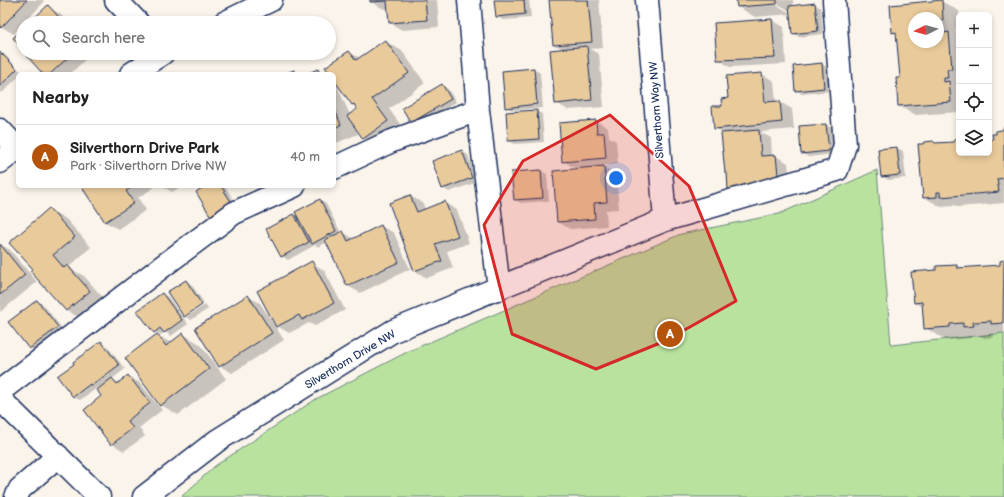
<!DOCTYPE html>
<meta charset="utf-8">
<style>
body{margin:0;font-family:"Balsamiq Sans",sans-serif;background:#f6f6f6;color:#222}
.controls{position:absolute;right:12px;top:12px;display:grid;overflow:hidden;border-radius:6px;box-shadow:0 2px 6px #0003}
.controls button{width:36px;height:36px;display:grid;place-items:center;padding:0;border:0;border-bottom:1px solid #e0e0e0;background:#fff;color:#222;font:20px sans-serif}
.compass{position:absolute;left:908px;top:12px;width:36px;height:36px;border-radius:50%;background:#fff;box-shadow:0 2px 6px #0003;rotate:265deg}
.you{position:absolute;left:616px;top:178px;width:14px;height:14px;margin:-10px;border:3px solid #fff;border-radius:50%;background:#1a73e8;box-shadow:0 0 0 6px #1a73e833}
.badge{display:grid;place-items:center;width:26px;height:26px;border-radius:50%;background:#b45309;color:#fff;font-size:13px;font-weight:700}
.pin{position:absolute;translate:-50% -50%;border:2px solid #fff;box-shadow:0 1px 4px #0006}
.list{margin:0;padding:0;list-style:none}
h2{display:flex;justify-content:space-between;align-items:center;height:52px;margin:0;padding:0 16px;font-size:17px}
h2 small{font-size:13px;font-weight:400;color:#767676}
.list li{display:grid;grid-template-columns:26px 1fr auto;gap:12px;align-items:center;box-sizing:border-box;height:64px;padding:0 16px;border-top:1px solid #e0e0e0}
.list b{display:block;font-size:15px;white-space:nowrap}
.list p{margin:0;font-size:13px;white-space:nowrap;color:#767676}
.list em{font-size:13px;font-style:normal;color:#767676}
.icon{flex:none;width:22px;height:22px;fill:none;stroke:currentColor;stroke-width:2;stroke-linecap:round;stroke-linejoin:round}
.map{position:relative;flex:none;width:1004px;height:497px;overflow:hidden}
.search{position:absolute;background:#fff;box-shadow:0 2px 6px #0003;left:16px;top:16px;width:320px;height:44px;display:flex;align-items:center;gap:10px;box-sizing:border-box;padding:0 14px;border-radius:22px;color:#767676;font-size:15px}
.panel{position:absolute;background:#fff;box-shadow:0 2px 6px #0003;left:16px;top:72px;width:320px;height:116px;border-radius:6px}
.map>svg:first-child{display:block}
</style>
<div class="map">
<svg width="1004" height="497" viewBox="0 0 1004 497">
<rect width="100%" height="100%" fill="#fbf4eb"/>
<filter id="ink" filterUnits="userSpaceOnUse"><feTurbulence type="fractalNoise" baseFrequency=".025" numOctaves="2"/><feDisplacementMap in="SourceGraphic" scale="8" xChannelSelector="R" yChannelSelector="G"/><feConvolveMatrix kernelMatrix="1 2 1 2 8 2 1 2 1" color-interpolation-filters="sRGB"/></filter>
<g filter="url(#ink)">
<path fill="#b9e29e" stroke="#6a887e" d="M877,170L891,345L1004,333V497H181L215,466L316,399L409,351L681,234L779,214Z"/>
<path fill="#0003" fill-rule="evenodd" d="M0,0H43L44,2L14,34L0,26Z
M371,0H437L439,27L402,30L390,23L388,8L384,9L371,2Z
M495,0H529L531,18L503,20L497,17Z
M550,0H599L603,48L590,49L599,54L604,107L568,110L556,103L563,49L554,44Z
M737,0H793V7L815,4L821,8L823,34L799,37L793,33L791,14L755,17L738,7ZM773,1L790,11V13L772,2Z
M941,1L959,11V29L955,30L956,33L959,35V112L916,115L899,106L901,79L897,34L893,32L891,6ZM914,18H938V42H914Z
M48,7L60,14L69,23H30Z
M772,20L784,27L786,64L730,67L718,59Z
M385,41L402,51L425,83L389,109L405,131L381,148L364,138L355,127L358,134L334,144V74H331L349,52L360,58ZM336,83L352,104L359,109L350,115Z
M0,52L4,54L22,73L18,74V77L2,93L0,92Z
M27,53H78L85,60L70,74H45Z
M822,64L828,68L830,91L802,94L796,90Z
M534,69L540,73L543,108L512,110L506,107Z
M762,74L774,81L776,102H780L792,109L794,129L760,132L771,138L772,156H776L788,163L791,192L725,173V134L715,128L723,107L729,99Z
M442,85L448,89L456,102L418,126L412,122Z
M536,111L542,114L544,142L515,144L509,141Z
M596,121L608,128L609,137L616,141L618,164L602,166L616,174L619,209L606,210L607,226L570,229L558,222L578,170L563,161Z
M826,125L832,128L834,154L808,157L802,153Z
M1004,129V203L958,207L953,204L954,206L941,207L924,197L936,144L954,143L959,140V153H989V141L994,140L997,135Z
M897,148L903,151L906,178L888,180L882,176L879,150Z
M461,151L468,155L477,182L449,192L443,188Z
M541,171L547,174L549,201L521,203L515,200Z
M82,186H156L138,198L146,210L118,229L105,222Z
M162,186H182L172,192Z
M207,186H225L238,207Z
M410,196L423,203L425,210L445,203L457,210L469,243L447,251L453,268L427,278L415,271L390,203Z
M320,200L326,204L341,233L343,232L354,239L381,226L394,233L410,269L360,293L348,286L327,242L319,247L315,245L288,260L282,256L294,215L300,218Z
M49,209L66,219L91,247L70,266L73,270L84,276L106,301L84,320L67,311L32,271L34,270Z
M0,244L10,250L37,282L0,312Z
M1004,261V333H994V337L984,338L979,335L971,336V338L946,340L925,328L923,307L915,303L938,271L957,266L962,269L1001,266V262Z
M312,263L324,270L345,310L315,326L309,323L289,333L277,326Z
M186,281L192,285L204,303L186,314V317L205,305L208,309L191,320L184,316Z
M162,294L168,297L188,324L171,336L165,332L159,336L171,343L183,334L200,344L226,379L178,415L161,405L126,359L159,334L154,332Z
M248,296L260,303L284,340L232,373L220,366Z
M37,301L43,304L63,330L36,352L30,348Z
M101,342L107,346L125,369L112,379L119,383L128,376L140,383L162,410L139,428L145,436L124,451L112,444L85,410L103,396L99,389L97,388L80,400L73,397L59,377Z"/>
<path fill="#e9ca9b" stroke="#1b2f5e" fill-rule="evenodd" d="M0,0H27L1,28L0,27Z
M370,0H425L427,20L389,23L387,1L370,2Z
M494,0H524L525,14L496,17Z
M549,0H588L592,42L553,45Z
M736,0H777V4L737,7Z
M942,0L943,20H939V25H943L944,33L949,32L952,69H947L948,78H944V82L949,81L951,102L898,106L896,78H900L896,32L892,33L890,5ZM914,18H938V42H914Z
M815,3L818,31L792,34L789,6Z
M48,5L64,23H29Z
M772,19L775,58L717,60L714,23Z
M23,28V49L13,38Z
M385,40L409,73L372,99L388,121L363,139L347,116L357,109L354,104L352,105L334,80V74H330L325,67L349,51L356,60Z
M587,46L592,100L555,104L550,50Z
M0,52L17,69L0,86Z
M26,53H73L50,74H43L26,55Z
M822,63L824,88L795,91L793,66Z
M534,68L537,104L505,108L502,71Z
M318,69L320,74H306Z
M294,70L295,74H284Z
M762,73L765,102L780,101L782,122L714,129L712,106H722L721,99L728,98L726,76Z
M442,84L451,99L411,123L402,108Z
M334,107L341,125L334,128Z
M537,110L539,139L508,141L506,112Z
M596,120L597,133H604L606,158L562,162L559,123Z
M826,124L829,151L801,154L799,126Z
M1004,127V178L997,179L999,192L940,197V192H937V197L923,198L918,144H923L925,142L933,141L935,143L953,142L955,139H959V153H989V140L993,139L992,134H996V131L1002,130Z
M759,130L761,156L776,155L779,185L728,190L727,173H725L721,133Z
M897,147L900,175L881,177L878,149Z
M462,150L472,178L442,189L432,161Z
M604,166L607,202L594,203L595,219L557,222L553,171Z
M541,170L543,198L514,200L511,172Z
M81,186H133L126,191L134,203L105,222Z
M205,186H221L232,203L211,217L196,192Z
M410,195L417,212L445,201L458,236L435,244L442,261L414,271L389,203Z
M320,199L336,231L312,244L295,212Z
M49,208L75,237L53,255L64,268L67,265L90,291L66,311L30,271L33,269L9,243Z
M294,214L309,242L281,257L266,229Z
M381,225L399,262L347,286L325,240L343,231L348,241Z
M0,244L25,275L0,295Z
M1004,260L1003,323L991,324V321L976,322H973L974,326L963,327V323L950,324V327L924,329L922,302L914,303L911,272L936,270V266L957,265V268L1000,265V261Z
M312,261L334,303L302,320L299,315L276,327L257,291Z
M186,280L202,305L184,317L167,292Z
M162,293L182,320L164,333L160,328L154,333L137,311Z
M248,295L272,333L219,367L195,328Z
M37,300L58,327L29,349L8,322Z
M183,333L209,369L160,406L125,358L157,334L166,346Z
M101,341L119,365L91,386L90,384L73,397L57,376L74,364L73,362Z
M128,375L150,403L127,421L133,428L111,445L84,410L101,396L97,390L112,378L117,384Z"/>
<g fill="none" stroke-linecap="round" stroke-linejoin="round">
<g stroke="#1b2f5e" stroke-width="25">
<path id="minor" d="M116,0L138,23
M469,0L478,110L499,289
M647,0L665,220
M224,23L271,0
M131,74L163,53
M0,130L17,148
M0,162L18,148
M334,168L392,141L478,110
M0,391L163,266L234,213L294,186
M0,399L99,497
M16,497L20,489L58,456
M144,497L218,440L393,331L665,220L837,170L845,145L834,0"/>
</g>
<use href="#minor" stroke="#fff" stroke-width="22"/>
</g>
</g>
<path fill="#d62828" fill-opacity="0.2" stroke="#d62828" stroke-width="3" stroke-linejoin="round" d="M610,115L689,186L736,301L665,341L596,369L512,334L484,225L523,161Z"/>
<g text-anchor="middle" stroke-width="4" stroke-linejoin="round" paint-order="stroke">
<g font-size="11" fill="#1b2f5e" stroke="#fff">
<text transform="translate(656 110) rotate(-94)" y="4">Silverthorn Way NW</text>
<text transform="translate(350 359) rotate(-31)" y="4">Silverthorn Drive NW</text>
</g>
</g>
</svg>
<div class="controls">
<button>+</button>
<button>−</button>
<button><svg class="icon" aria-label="locate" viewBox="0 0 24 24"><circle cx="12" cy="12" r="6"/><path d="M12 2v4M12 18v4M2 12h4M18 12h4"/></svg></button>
<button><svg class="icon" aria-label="layers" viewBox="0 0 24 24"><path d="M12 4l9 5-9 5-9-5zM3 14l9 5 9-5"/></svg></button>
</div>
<svg class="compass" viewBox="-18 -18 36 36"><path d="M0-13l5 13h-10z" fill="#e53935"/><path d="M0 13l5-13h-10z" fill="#767676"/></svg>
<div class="you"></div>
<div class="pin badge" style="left:670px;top:334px">A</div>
<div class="search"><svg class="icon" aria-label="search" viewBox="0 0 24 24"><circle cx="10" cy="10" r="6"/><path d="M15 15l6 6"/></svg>Search here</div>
<section class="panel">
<h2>Nearby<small></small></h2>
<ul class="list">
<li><span class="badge">A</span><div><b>Silverthorn Drive Park</b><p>Park · Silverthorn Drive NW</p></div><em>40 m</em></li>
</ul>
</section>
</div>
